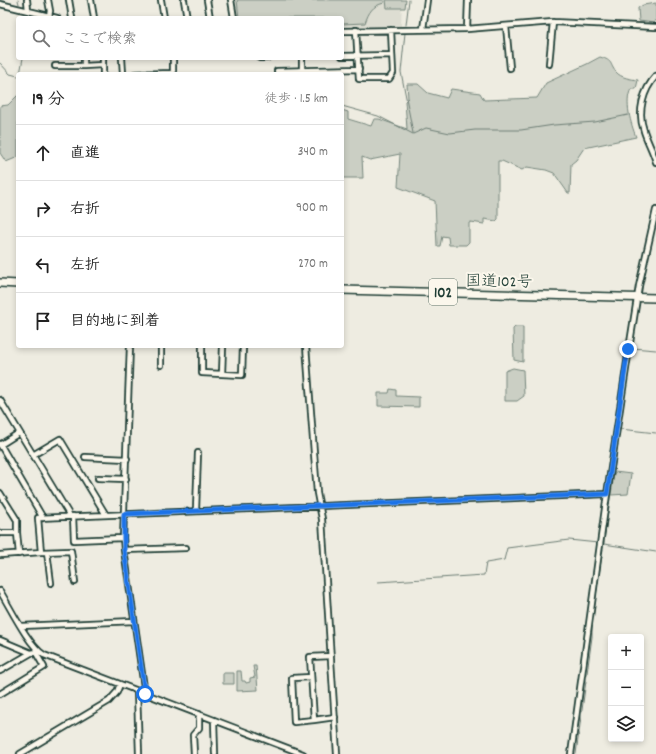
<!DOCTYPE html>
<html lang="ja">
<meta charset="utf-8">
<style>
body{margin:0;font-family:Dekko,"Klee One",sans-serif;background:#f6f6f6;color:#222}
.controls{position:absolute;right:12px;bottom:12px;display:grid;overflow:hidden;border-radius:4px;box-shadow:0 2px 6px #0003}
.controls button{width:36px;height:36px;display:grid;place-items:center;padding:0;border:0;border-bottom:1px solid #e0e0e0;background:#fff;color:#222;font:20px sans-serif}
.stop{position:absolute;width:12px;height:12px;margin:-9px;border:3px solid #1a73e8;border-radius:50%;background:#fff}
.stop.end{background:#1a73e8;border-color:#fff;box-shadow:0 1px 4px #0008}
.list{margin:0;padding:0;list-style:none}
h2{display:flex;justify-content:space-between;align-items:center;height:52px;margin:0;padding:0 16px;font-size:17px}
h2 small{font-size:13px;font-weight:400;color:#767676}
.list li{display:grid;grid-template-columns:26px 1fr auto;gap:12px;align-items:center;box-sizing:border-box;height:56px;padding:0 16px;border-top:1px solid #e0e0e0}
.list b{display:block;font-size:15px;white-space:nowrap}
.list em{font-size:13px;font-style:normal;color:#767676}
.icon{flex:none;width:22px;height:22px;fill:none;stroke:currentColor;stroke-width:2;stroke-linecap:round;stroke-linejoin:round}
.map{position:relative;flex:none;width:656px;height:754px;overflow:hidden}
.search{position:absolute;background:#fff;box-shadow:0 2px 6px #0003;left:16px;top:16px;width:328px;height:44px;display:flex;align-items:center;gap:10px;box-sizing:border-box;padding:0 14px;border-radius:4px;color:#767676;font-size:15px}
.panel{position:absolute;background:#fff;box-shadow:0 2px 6px #0003;left:16px;top:72px;width:328px;height:276px;border-radius:4px}
.map>svg:first-child{display:block}
</style>
<div class="map">
<svg width="656" height="754" viewBox="0 0 656 754">
<rect width="100%" height="100%" fill="#eeece1"/>
<filter id="ink" filterUnits="userSpaceOnUse"><feTurbulence type="fractalNoise" baseFrequency=".025" numOctaves="2"/><feDisplacementMap in="SourceGraphic" scale="8" xChannelSelector="R" yChannelSelector="G"/><feConvolveMatrix kernelMatrix="1 2 1 2 8 2 1 2 1" color-interpolation-filters="sRGB"/></filter>
<g filter="url(#ink)">
<path fill="#ddddd2" d="M233,0H402L401,26L342,28V18H236Z"/>
<path fill="#cbcfc4" stroke="#75867c" d="M237,0H384V3C372,6 369,12 365,23L342,24V18H239Z
M386,0H406L405,8H387Z
M656,3V20L654,23L639,21L638,8L643,5Z
M600,57C614,61 609,64 616,72C621,78 631,79 638,80L636,89H631C624,102 631,124 636,137L584,148L576,160L571,164L570,193H568L554,173L546,170L527,167L522,170L502,161H498V219L496,221L484,219V224L471,222L469,223V242L466,245H449L448,237L442,236L440,246H437L435,201L398,187L400,154L370,160L362,157L363,178H342V110L348,112V119L371,126L374,119H379L407,129L405,101L408,98L407,84H418L428,93L447,98L451,89L480,93L484,100L537,98L546,83L587,64Z
M18,95V157L6,162L0,153V106L8,105Z
M515,327H523V362L514,360L513,329Z
M513,368L523,370L524,396L517,401H505V371Z
M390,389L396,390V396L419,397V407L378,406V393H389Z
M615,472L631,474L628,494L611,495L614,474Z
M253,666H256L258,690L237,691V671H241L242,681H245L246,683L250,682V678L255,677Z
M223,673H234V684H223Z"/>
<g fill="none" stroke-linecap="round" stroke-linejoin="round">
<path stroke="#6c7d74" stroke-width="1" d="M18,0L19,4
M406,25L409,0
M405,33L401,72L413,133
M0,63L10,74L18,76
M20,74L23,58
M342,106L378,116L413,134L426,128L450,133L475,130H521L554,125L595,122L628,115
M632,348L656,350
M620,429L656,433
M604,544L656,552
M378,582L484,575L486,563L504,560L507,548L569,540L598,543
M576,754L592,637V624L631,352"/>
<g stroke="#1f3d34" stroke-width="8">
<path id="minor" d="M27,0L28,10
M48,0L50,11L49,16
M69,0L72,18
M91,0L94,18
M161,0L164,18
M184,0L187,18
M207,0L210,18
M231,0L234,18
M0,4L57,18
M506,26L510,68
M423,29L427,0
M467,29L468,0
M356,30L359,79H389L393,73L391,30
M342,31L467,29L553,22L656,27
M342,56L392,55
M84,58V66L102,65
M103,58V74
M122,58L123,74
M260,58H267
M302,58V74
M549,64L553,22
M55,66H84
M277,71L359,69
M135,74L173,73V58
M656,76C643,90 637,112 644,131C647,141 653,151 656,162
M130,346L123,538L124,550L145,694
M202,346V373L242,375L243,346
M306,346L317,493L322,519L337,754
M161,365V346
M222,374L223,346
M0,400L70,516
M0,444L43,518
M0,445L19,433
M33,455L60,439L106,515
M85,457L127,459
M98,478L126,479
M0,493L17,520V533H0
M196,510L198,453
M73,516L74,540L123,538
M17,533L19,554
M124,550L186,548
M41,552L71,551L75,582
M47,552L51,583
M0,555L41,552L38,518L607,494
M0,591C10,607 28,645 44,655L303,754
M21,626L134,621
M0,640L31,653L37,652
M331,656L310,657L314,720L335,717
M0,671L31,653
M311,677L292,678L294,722L314,720
M137,691L139,754
M0,694L44,667L36,653
M214,720L215,754
M20,754L109,701L117,692L120,684
M194,754L193,735L199,728V714
M571,754L607,494L629,349L639,286L656,210"/>
</g>
<g stroke="#1f3d34" stroke-width="10">
<path id="highway" d="M0,283L18,284
M342,290L656,298"/>
</g>
<use href="#minor" stroke="#fbf7ec" stroke-width="4.5"/>
<use href="#highway" stroke="#fbf7ec" stroke-width="7"/>
</g>
</g>
<g fill="none" stroke-linecap="round" stroke-linejoin="round" filter="url(#ink)">
<path stroke="#1a73e8" stroke-width="5" d="M145,694L124,550V514L607,494L628,349"/>
</g>
<g text-anchor="middle" stroke-width="4" stroke-linejoin="round" paint-order="stroke">
<rect fill="#fbf7ec" stroke="#61756b" stroke-width="1" x="429" y="279" width="28" height="26" rx="3"/>
<g font-size="15" font-weight="bold" fill="#1f3d34">
<text x="443" y="297">102</text>
</g>
<g font-size="16" fill="#1f3d34" stroke="#fbf7ec">
<text transform="translate(499 280) rotate(1)" y="6">国道102号</text>
</g>
</g>
</svg>
<div class="controls">
<button>+</button>
<button>−</button>
<button><svg class="icon" aria-label="layers" viewBox="0 0 24 24"><path d="M12 4l9 5-9 5-9-5zM3 14l9 5 9-5"/></svg></button>
</div>
<div class="stop" style="left:145px;top:694px"></div>
<div class="stop end" style="left:628px;top:349px"></div>
<div class="search"><svg class="icon" aria-label="search" viewBox="0 0 24 24"><circle cx="10" cy="10" r="6"/><path d="M15 15l6 6"/></svg>ここで検索</div>
<section class="panel">
<h2>19 分<small>徒歩 · 1.5 km</small></h2>
<ul class="list">
<li><svg class="icon" aria-label="ahead" viewBox="0 0 24 24"><path d="M12 20V5M6 11l6-6 6 6"/></svg><div><b>直進</b></div><em>340 m</em></li>
<li><svg class="icon" aria-label="right" viewBox="0 0 24 24"><path d="M7 20v-9h11M14 6l5 5-5 5"/></svg><div><b>右折</b></div><em>900 m</em></li>
<li><svg class="icon" aria-label="left" viewBox="0 0 24 24"><path d="M17 20v-9H6M10 6l-5 5 5 5"/></svg><div><b>左折</b></div><em>270 m</em></li>
<li><svg class="icon" aria-label="arrive" viewBox="0 0 24 24"><path d="M6 21V4h12l-3 4 3 4H6"/></svg><div><b>目的地に到着</b></div></li>
</ul>
</section>
</div>
